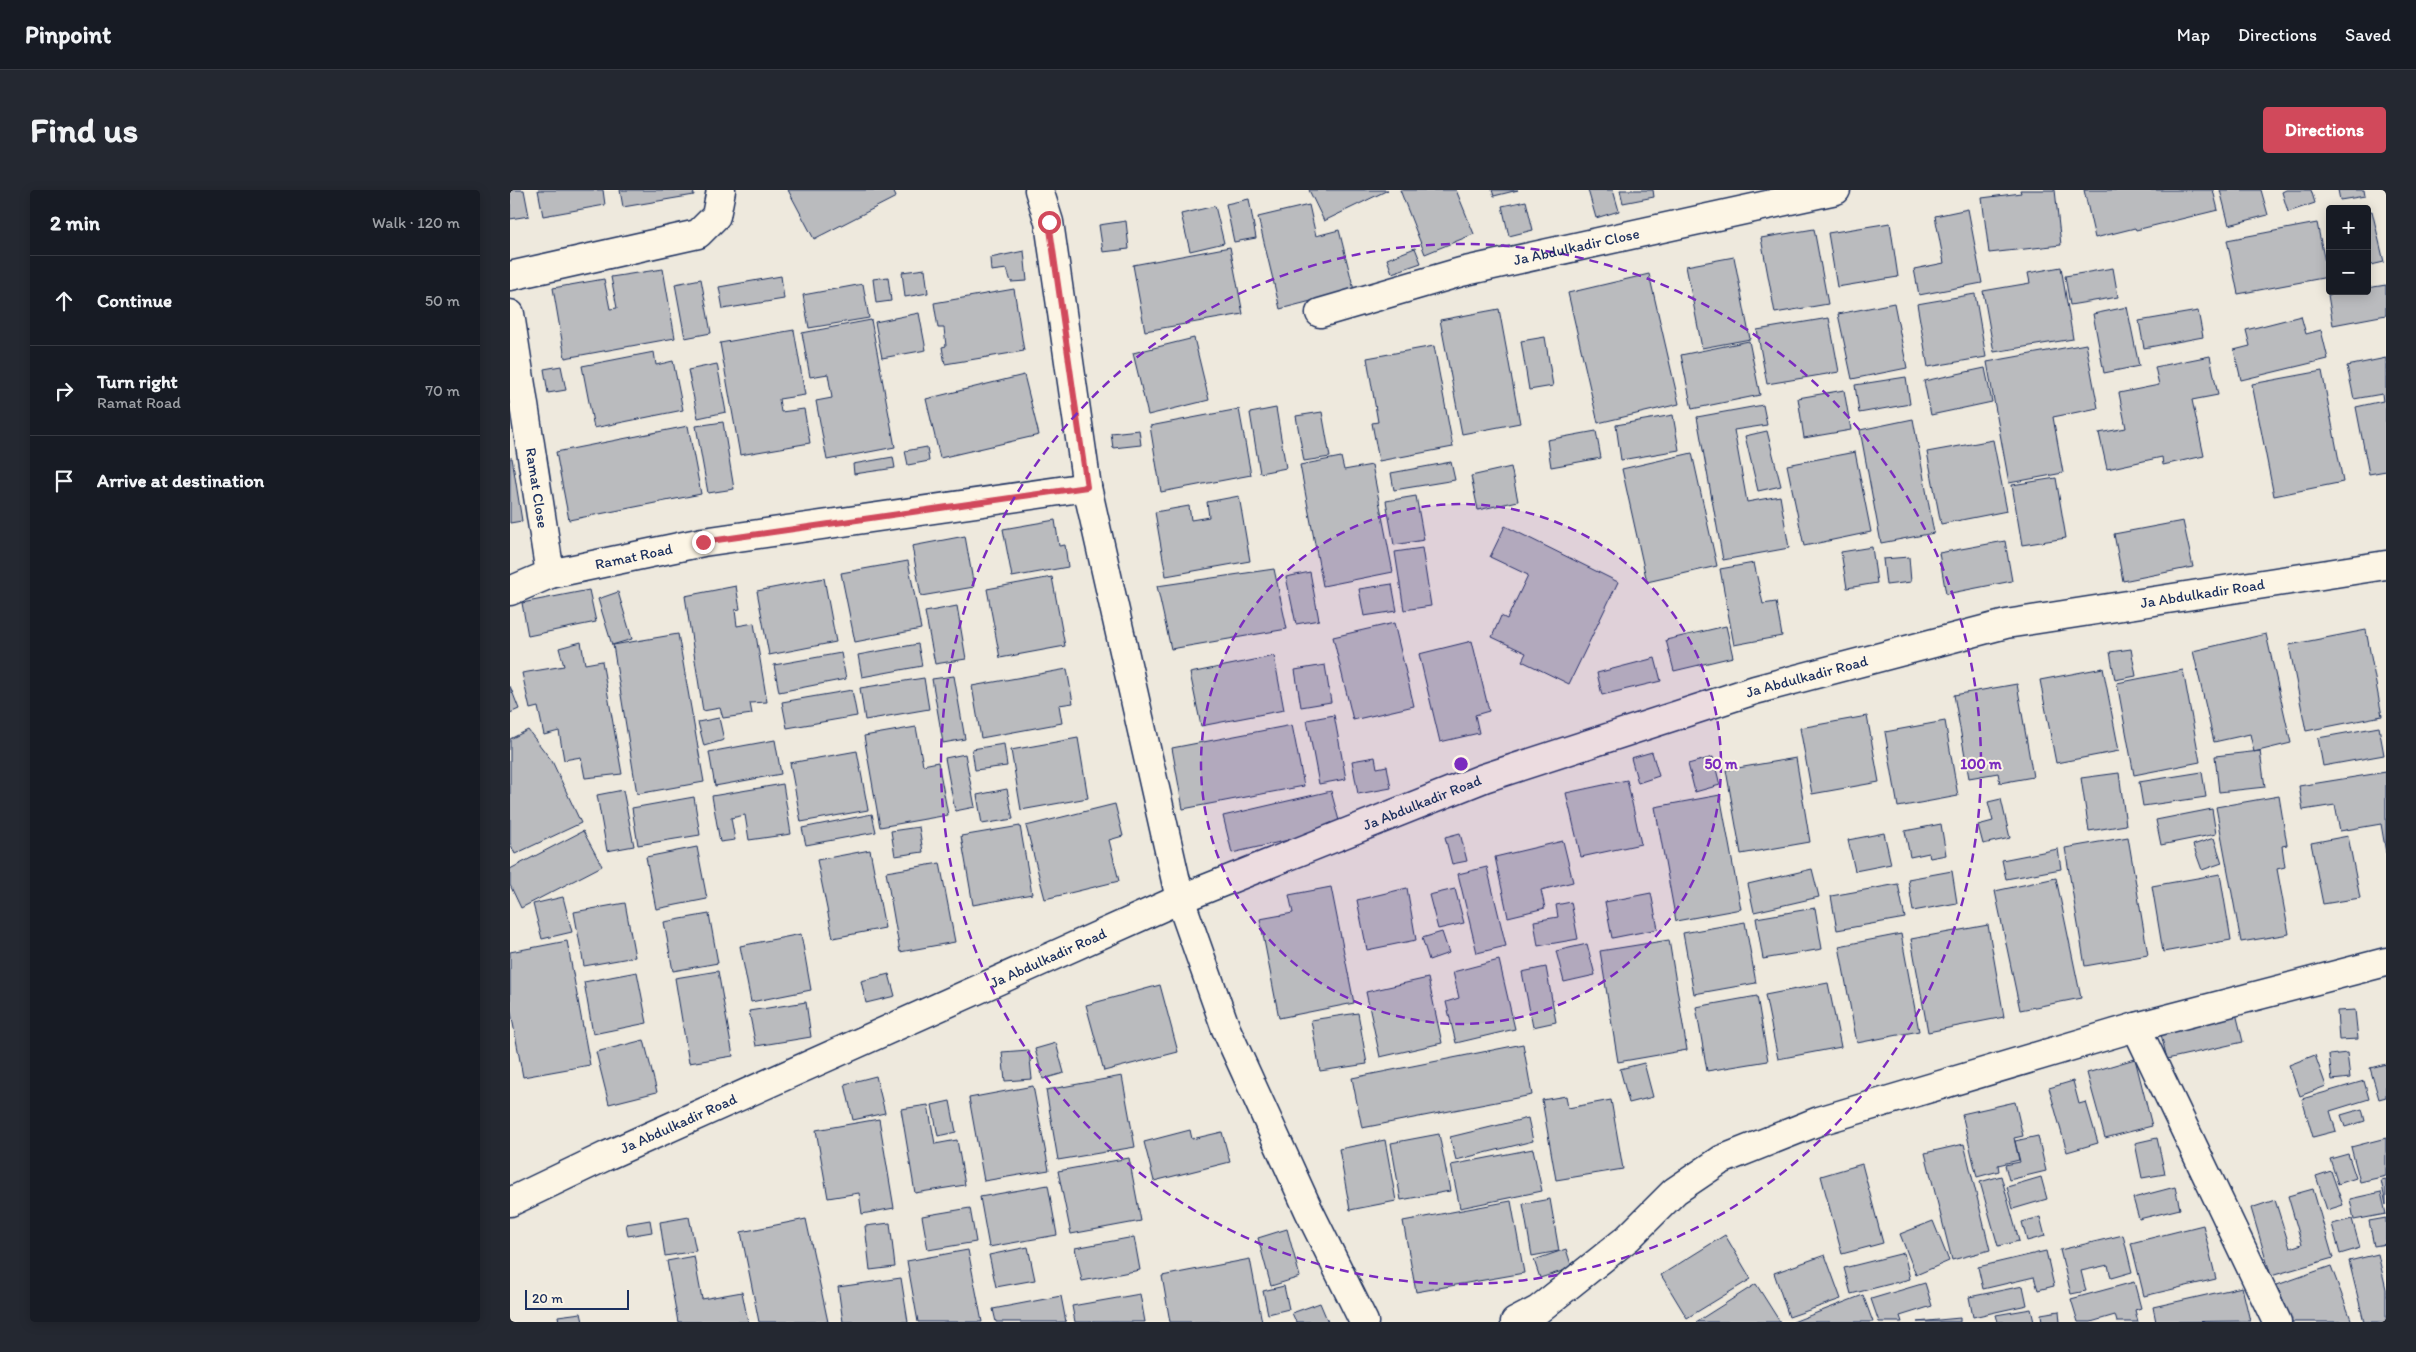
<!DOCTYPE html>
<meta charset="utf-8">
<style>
body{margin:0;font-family:Itim,sans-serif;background:#242831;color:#f1f3f6}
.controls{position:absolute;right:15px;top:15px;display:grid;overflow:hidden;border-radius:5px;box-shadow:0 2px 12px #0003}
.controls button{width:45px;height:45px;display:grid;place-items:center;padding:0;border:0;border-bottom:1px solid #363941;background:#171b24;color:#f1f3f6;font:25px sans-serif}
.scale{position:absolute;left:15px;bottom:12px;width:104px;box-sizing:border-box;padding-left:5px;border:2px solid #1b2f5e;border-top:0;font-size:14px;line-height:18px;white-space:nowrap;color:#1b2f5e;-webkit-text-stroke:4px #fcf5e5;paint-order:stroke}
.stop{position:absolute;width:15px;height:15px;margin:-11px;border:4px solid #d1495b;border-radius:50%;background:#fff}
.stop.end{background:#d1495b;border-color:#fff;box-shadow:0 1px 5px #0008}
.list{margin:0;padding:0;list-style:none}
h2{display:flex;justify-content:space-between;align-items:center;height:65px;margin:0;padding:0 20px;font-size:21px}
h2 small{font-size:16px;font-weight:400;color:#9ea1a6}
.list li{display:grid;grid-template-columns:32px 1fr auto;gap:15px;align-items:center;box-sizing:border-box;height:90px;padding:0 20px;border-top:1px solid #363941}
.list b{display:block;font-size:19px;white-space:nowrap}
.list p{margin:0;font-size:16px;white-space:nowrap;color:#9ea1a6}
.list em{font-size:16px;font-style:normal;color:#9ea1a6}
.icon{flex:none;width:28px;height:28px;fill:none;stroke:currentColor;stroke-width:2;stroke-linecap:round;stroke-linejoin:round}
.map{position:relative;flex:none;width:1876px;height:1132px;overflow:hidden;border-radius:5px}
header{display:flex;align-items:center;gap:30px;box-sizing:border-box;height:70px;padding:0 25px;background:#171b24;border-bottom:1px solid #363941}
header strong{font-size:24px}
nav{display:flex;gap:28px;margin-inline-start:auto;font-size:18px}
.intro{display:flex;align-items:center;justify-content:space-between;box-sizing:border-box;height:120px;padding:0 30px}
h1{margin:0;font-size:35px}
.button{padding:12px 22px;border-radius:5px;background:#d1495b;color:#fff;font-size:18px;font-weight:700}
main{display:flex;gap:30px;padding:0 30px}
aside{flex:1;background:#171b24;border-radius:5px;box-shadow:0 2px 12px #0003}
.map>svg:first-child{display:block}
</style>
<header>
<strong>Pinpoint</strong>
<nav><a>Map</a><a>Directions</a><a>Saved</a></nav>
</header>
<div class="intro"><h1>Find us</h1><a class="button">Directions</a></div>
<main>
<aside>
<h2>2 min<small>Walk · 120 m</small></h2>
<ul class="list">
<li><svg class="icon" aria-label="ahead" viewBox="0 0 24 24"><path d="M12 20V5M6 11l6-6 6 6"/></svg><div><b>Continue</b></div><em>50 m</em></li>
<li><svg class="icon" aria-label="right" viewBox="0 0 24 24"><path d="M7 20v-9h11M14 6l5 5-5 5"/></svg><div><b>Turn right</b><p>Ramat Road</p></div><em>70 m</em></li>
<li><svg class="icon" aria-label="arrive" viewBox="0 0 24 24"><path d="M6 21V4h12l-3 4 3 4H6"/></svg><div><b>Arrive at destination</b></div></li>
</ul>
</aside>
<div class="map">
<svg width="1876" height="1132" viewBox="0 0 1876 1132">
<rect width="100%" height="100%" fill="#eee9dd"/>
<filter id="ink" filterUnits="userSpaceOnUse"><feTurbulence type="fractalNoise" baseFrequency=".02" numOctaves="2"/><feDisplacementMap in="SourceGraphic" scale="10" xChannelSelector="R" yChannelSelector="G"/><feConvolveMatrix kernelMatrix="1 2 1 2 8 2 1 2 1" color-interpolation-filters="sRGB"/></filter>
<g filter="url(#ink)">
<path fill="#babbbe" stroke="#1b2f5e" d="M0,0H14L19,26L0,29Z
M28,0H93L95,15L33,26Z
M110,0H183L184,5L113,17Z
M278,0H383L386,7L304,49Z
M799,0H878L814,31Z
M890,0H946L964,44L915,64Z
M982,0H1008L984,6Z
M1078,0H1103L1109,21L1086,28Z
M1110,0H1143L1144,7L1113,13Z
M1510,0H1545L1551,55L1479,63L1472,8L1511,3Z
M1574,0H1703L1708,20L1626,40L1625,38L1585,48Z
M1710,0H1751L1758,25L1719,35Z
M1776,0H1801L1805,13L1778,22L1772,2Z
M1828,0H1854L1855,6L1830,10Z
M739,9L746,48L724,52L716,14Z
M1016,11L1023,40L999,46L992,16Z
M799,15L806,46L829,40L844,100L770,119L748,27Z
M705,16L714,53L680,61L671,24Z
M1458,19L1472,93L1409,105L1404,79L1434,73L1425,26Z
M1862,21L1874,72L1857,76V22Z
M616,31L619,59L593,62L589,35Z
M1380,33L1388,87L1327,97L1318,43Z
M1807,33L1818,87L1728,104L1717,50Z
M1304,39L1318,114L1265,123L1251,48Z
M720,57L733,124L635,141L623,75Z
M905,58L911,73L882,83L877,69Z
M514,61L517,91L501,92L497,79L481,81L480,68Z
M1224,67L1240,149L1192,158L1176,76Z
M1551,77L1563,149L1484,162L1473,101L1520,93L1518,83Z
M1603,78L1608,107L1560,115L1555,86Z
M153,79L165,148L55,168L43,98L94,89L100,119L107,118L101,87Z
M415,79L418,103L395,107L392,82Z
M1139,84L1169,214L1088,233L1058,103Z
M271,86L274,109L213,119L209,97Z
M378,87L381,111L366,113L363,89Z
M191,89L201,143L175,148L165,94Z
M353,94L359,128L299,138L293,105Z
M1876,95V125L1823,135L1818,105L1840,101H1857V98Z
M504,99L514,161L435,174L432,157L436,156L434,138H428L424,113Z
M1465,104L1476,167L1418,177L1407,114Z
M1384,113L1397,178L1342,189L1328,124Z
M1617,117L1629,176L1594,183L1583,124Z
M989,119L1010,233L952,244L930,130Z
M1688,121L1693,147L1634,158L1629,131Z
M409,123L416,160L372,168L365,132Z
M1791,126L1796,144L1811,140L1818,169L1731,190L1724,160L1740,156L1736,140Z
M1319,128L1329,182L1257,194L1247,140Z
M361,130L385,257L317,270L306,211L322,208L318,184L300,187L292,143Z
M284,140L295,205L269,209L271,222L294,219L300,253L230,265L210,153Z
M1035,147L1043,196L1019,200L1011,151Z
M684,148L699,210L638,225L623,163Z
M1239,151L1250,205L1182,219L1171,165Z
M1576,154L1588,218L1543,227L1553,283L1499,293L1477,172Z
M924,156L943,257L869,271L862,233L868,232L857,168Z
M144,162L146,175L163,171L173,220L84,238L72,176Z
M1700,166L1708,205L1682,210L1694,266L1653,275L1652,267L1597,279L1589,243L1616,238L1609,203L1649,195L1645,177Z
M1876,168V281L1859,284L1846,217L1873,211L1872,204L1844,209L1837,176Z
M207,174L216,222L188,228L178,180Z
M51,176L56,200L38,203L34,179Z
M1475,178L1482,212L1421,225L1414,191Z
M1812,181L1833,292L1764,306L1742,194Z
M514,185L529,245L430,268L416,209Z
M1396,187L1400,214L1349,223L1345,195Z
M1334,200L1341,240L1294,248L1288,208Z
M1253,215L1257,235L1224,240L1237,312L1270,306L1279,358L1213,370L1187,227Z
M766,218L776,278L750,283L740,223Z
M729,219L741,285L651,302L640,236Z
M812,222L820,267L794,271L786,226Z
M1163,225L1169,260L1111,270L1106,235Z
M1403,229L1424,343L1371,353L1350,240Z
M213,232L224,299L198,303L186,236Z
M178,236L191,304L59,330L46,262Z
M629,240L631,255L603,258L601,243Z
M1086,241L1091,268L1041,277L1037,250Z
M1257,241L1271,296L1248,301L1235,246Z
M1483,250L1497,321L1431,334L1417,262Z
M417,257L419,271L398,275L395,261Z
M1345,262L1361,342L1294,356L1277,275Z
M1182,263L1207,376L1137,392L1112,279Z
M383,267L385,278L344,284L343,274Z
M831,267L834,280L862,275L883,382L813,396L790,275Z
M0,268H2L12,331L0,333Z
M941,272L945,290L884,300L881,283Z
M1001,277L1008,311L968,320L961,286Z
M1546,288L1556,348L1512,355L1502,295Z
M729,306L740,371L656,386L645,322L679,316L681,330L699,327L697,312Z
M906,306L914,350L884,355L876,311Z
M545,330L549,356L555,355L558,377L502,387L493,339Z
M1673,331L1683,377L1613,391L1604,344Z
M995,336L1108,392L1059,494L1012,471L1016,463L982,447L991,426L997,429L1018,385L980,367Z
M455,346L464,397L411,406L402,356Z
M1495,351L1502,391L1436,404L1429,363Z
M1362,357L1367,393L1337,398L1331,362Z
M912,358L921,416L894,420L885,362Z
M1399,367L1401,392L1376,395L1373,369Z
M398,371L411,439L345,452L331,383Z
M1244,373L1253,414L1266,412L1272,446L1224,455L1210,379Z
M764,379L777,439L661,459L647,396Z
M800,382L809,430L786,434L776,387Z
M542,387L555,456L490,468L477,399Z
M314,388L326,452L259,465L247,401Z
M882,394L887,421L854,426L849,399Z
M226,396L230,419L225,420L227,436L244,433L257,512L240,513L242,524L213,528L210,518L193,521L175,406Z
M79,400L86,432L18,446L12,413Z
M108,402L122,449L102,455L88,409Z
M447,416L456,469L425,474L415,422Z
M884,433L904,516L843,530L823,447Z
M1216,436L1223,467L1164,481L1156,450Z
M1856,440L1872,526L1796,541L1779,455Z
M168,444L194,592L127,604L103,455Z
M1756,444L1781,553L1744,562L1740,544L1704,552L1683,461Z
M962,451L979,521L965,525L969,543L930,552L909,464Z
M71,452L75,474L92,471L112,584L75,588L71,567L54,570L49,541L34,545L28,517L20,519L12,483L54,476L49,458Z
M408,454L412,476L352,487L348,465Z
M1621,459L1626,486L1605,490L1600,462Z
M331,463L336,489L269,502L264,475Z
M764,466L774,520L691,536L680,483Z
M1145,468L1151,491L1092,505L1087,483Z
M815,475L821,512L791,517L785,480Z
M1593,478L1609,561L1546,573L1530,490Z
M557,479L563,513L549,515L552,533L471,548L462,496Z
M1673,480L1690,572L1624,585L1607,493Z
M444,486L455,549L433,553L422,489Z
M414,488L419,519L355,530L350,498Z
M1507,494L1523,587L1490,593L1488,583L1459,588L1444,505Z
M0,496L9,519L0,523Z
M342,500L347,526L277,538L272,512Z
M824,525L836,589L809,594L797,530Z
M1357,526L1369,592L1302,604L1290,538Z
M209,528L214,550L194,556L188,532Z
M1435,531L1448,606L1388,617L1375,542Z
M782,535L794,596L673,619L662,558Z
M406,537L413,575L428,572L438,625L370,637L354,546Z
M1869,537L1874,565L1813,576L1808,548Z
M18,540L42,571L71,633L5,664L0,653V549Z
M568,548L578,608L511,620L501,560Z
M265,550L271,584L205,596L199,562Z
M494,554L497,576L465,580L462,559Z
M347,561L358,620L291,632L280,573Z
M1750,561L1755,597L1709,602L1705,566Z
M1142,562L1149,586L1128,593L1121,568Z
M455,564L465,617L445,621L435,568Z
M865,567L867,578L877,576L881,598L848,604L842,571Z
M1203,567L1210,595L1185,602L1178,574Z
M1286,568L1300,652L1231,664L1216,580Z
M1692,582L1696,607L1633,616L1629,592Z
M1876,582V663L1871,634L1830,641L1825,615L1793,620L1789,596Z
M1609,583L1616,635L1579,641L1571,588Z
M1117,590L1131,654L1071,667L1056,603Z
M273,594L281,644L239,650L235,625L221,628L225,650L210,652L202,606Z
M497,599L503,629L472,634L467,605Z
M113,600L124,656L97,661L87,605Z
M821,601L831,638L722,663L713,626Z
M1210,605L1231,719L1166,731L1145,617Z
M1769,606L1777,655L1772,656L1775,677L1767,679L1779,744L1731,752L1706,617Z
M184,607L190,645L128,655L122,618Z
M1491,609L1500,648L1473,654L1468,635L1483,631L1478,612Z
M605,614L613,646L599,650L609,691L535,709L516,636Z
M1702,619L1706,644L1651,655L1646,630Z
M362,624L366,642L296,655L292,638Z
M1431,634L1436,665L1420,668L1419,663L1400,667L1395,641Z
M510,636L522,704L463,715L451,646Z
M409,637L413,662L385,666L381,641Z
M73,641L92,676L11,718L0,695V679Z
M950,643L957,671L942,674L935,647Z
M1374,643L1381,674L1345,681L1338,650Z
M1838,646L1850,708L1813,714L1801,653Z
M1618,647L1638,765L1575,776L1555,658Z
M1704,648L1712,673L1692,680L1683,655Z
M1053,651L1063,692L1031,700L1035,718L998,727L985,667Z
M187,657L197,709L146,719L136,667Z
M1548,659L1551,679L1496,689L1492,670Z
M360,660L375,738L323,748L307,670Z
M430,673L445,752L390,762L376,682Z
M977,677L996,756L967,763L948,684Z
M1302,679L1309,707L1244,722L1238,694Z
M1442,681L1447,713L1403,721L1398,689Z
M1710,684L1721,750L1653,762L1642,696Z
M1546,688L1571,808L1510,820L1485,701Z
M1388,694L1395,728L1327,740L1321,706Z
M821,697L844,813L769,828L750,729L783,723L779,705Z
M897,698L906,750L857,760L847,710Z
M945,699L954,733L928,739L919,705Z
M1141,703L1148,739L1102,748L1095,712Z
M53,707L62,742L32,749L23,714Z
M1061,712L1068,749L1028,756L1024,731L1048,727L1046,715Z
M115,713L125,767L74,776L64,722Z
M1305,718L1312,759L1253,769L1246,728Z
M199,724L208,773L163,781L154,732Z
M1235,732L1246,793L1184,804L1173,743Z
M1478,735L1494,827L1418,842L1401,749Z
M932,742L939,763L919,770L912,748Z
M291,744L301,800L241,812L230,756Z
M1391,744L1409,841L1347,853L1329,756Z
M1159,750L1177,860L1108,872L1090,761Z
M57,751L80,875L13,887L0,817V762Z
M1077,754L1085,785L1054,792L1046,761Z
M989,770L1005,839L946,853L936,812L949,808L943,782Z
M1036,777L1046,832L1023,837L1012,782Z
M208,781L223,866L179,873L165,788Z
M127,782L137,833L83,844L74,792Z
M379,784L385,806L356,813L351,791Z
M918,788L932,853L870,867L856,802Z
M1318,793L1331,857L1268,869L1255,805Z
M650,795L668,862L594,881L576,815Z
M1247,806L1258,871L1197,881L1186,817Z
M296,812L301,847L246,856L239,821Z
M1845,820L1848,849L1829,850L1827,821Z
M848,823L857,874L810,881L801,830Z
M1726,823L1733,852L1657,869L1650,840Z
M134,850L147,902L99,914L86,862Z
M546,853L554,883L533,889L525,859Z
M1013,854L1022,905L852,938L842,888Z
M519,860L522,889L495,891L492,862Z
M1837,863L1840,888L1822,890L1819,865Z
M1805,865L1816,896L1790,906L1779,875Z
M1625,869L1642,936L1595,948L1577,883Z
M1134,873L1143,907L1119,913L1110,879Z
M1876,874V907L1869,909L1860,878Z
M366,886L375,923L343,930L335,894Z
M612,886L625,957L548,970L536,900Z
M1563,891L1569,914L1576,912L1588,953L1557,962L1539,898Z
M1854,891L1859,909L1820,921L1826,941L1803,947L1792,909Z
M523,896L539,980L474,991L459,908Z
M1056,906L1058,918L1101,910L1113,979L1046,990L1032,910Z
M440,911L446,942L428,946L422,915Z
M1505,912L1513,946L1504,948L1509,970L1488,975L1489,981L1467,987L1452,924Z
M418,915L425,954L447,950L455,995L405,1003L391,919Z
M1852,919L1855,931L1835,937L1831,925Z
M1018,928L1023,951L946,970L940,947Z
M369,929L384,1018L352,1024L349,1003L318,1008L306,940Z
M680,940L682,949L712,942L720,972L644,991L634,952Z
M929,944L940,1001L891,1010L881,953Z
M1528,946L1536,981L1499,990L1495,975L1510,972L1505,951Z
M1647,948L1655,984L1632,988L1625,953Z
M1876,948V986L1850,992L1841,957Z
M875,950L886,1011L840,1020L829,959Z
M1454,954L1480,1060L1442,1070L1415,963Z
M1023,959L1032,1001L950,1018L941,975Z
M1838,964L1846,988L1828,994L1820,969Z
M619,968L631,1031L561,1044L548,981Z
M1352,974L1373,1053L1332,1064L1311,986Z
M1821,981L1833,1015L1817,1020L1806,986Z
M1491,986L1509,1051L1488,1056L1470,992Z
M1531,987L1537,1009L1503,1019L1497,997Z
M1876,989V1015L1871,990Z
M538,995L547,1045L479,1057L470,1007Z
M1665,997L1670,1019L1629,1029L1623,1008Z
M1803,999L1823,1068L1761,1086L1741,1018L1765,1010L1780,1058L1792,1054L1778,1006Z
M1871,1002L1876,1024L1844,1030L1840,1009Z
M1040,1009L1049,1061L1022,1066L1013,1014Z
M1001,1011L1014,1083L906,1102L893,1031Z
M460,1018L466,1052L418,1060L412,1026Z
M179,1027L186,1061L155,1066L150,1032Z
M1530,1027L1535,1046L1517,1051L1512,1032Z
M1876,1028V1054L1864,1056L1859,1031Z
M296,1029L318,1132H249L231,1042Z
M1842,1029L1850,1058L1830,1064L1822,1034Z
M140,1030L142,1042L118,1046L116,1034Z
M1423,1031L1439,1071L1406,1085L1390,1044Z
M380,1033L385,1077L360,1080L355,1036Z
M1693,1035L1706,1089L1634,1106L1621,1053Z
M777,1039L790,1087L761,1096L748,1048Z
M1215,1045L1241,1089L1177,1128L1151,1085Z
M1613,1045L1622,1082L1601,1088L1598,1075L1571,1081L1576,1101L1561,1104L1550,1060Z
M624,1047L630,1080L572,1091L565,1058Z
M518,1057L525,1090L486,1097L479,1065Z
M1056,1059L1062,1078L1030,1088L1024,1070Z
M458,1060L472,1132H408L397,1071Z
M1536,1061L1544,1096L1528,1100L1524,1087L1473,1099L1468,1077Z
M1394,1063L1400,1089L1341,1104L1334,1078Z
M1868,1064L1876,1099V1132H1854L1839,1071Z
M1315,1065L1331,1109L1279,1127L1264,1083Z
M184,1066L192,1109L232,1102L238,1132H168L157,1071Z
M740,1069L752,1132H660L652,1086Z
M1821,1076L1842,1132H1782L1767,1095Z
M391,1088L398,1132H333L328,1097Z
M1624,1092L1631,1118L1625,1120L1628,1132H1607L1605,1125L1581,1132H1568L1561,1109Z
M1415,1093L1422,1116L1390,1126L1392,1132H1369L1361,1109Z
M1246,1094L1270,1132H1186Z
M774,1096L779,1119L758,1124L753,1101Z
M1513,1096L1517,1115L1463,1127L1459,1107Z
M1732,1097L1740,1131L1646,1132L1643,1117Z
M630,1104L635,1132H565L562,1116Z
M1353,1105L1363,1132H1283Z
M551,1106L556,1132H486L483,1119Z
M810,1113L818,1132H786L782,1123Z
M1521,1119L1524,1132H1488L1486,1125Z
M1549,1121L1550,1132H1532L1531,1124Z
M71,1123L73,1132H49L48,1126Z
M1450,1128V1132H1407Z"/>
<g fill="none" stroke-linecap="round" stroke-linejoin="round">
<g stroke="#1b2f5e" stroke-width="31">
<g id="minor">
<path d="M529,0L539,32L577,297L670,709L716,839L799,1021L854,1132"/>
<path d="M0,86L188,44L206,26L211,0"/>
<path id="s1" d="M810,123L951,82L1326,0"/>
<path id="s2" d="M0,124L40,384"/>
<path d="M1626,837L1767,1132"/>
<path id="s3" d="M0,1012L96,966L670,709L974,588L1245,500L1496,434L1876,375"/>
<path d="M1005,1132L1028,1120L1118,1048L1165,1001L1211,970L1309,931L1626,837L1876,772"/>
</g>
</g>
<g stroke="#1b2f5e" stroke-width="31">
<g id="tertiary">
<path id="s4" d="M0,401L40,384L193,352L577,297"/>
</g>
</g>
<use href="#minor" stroke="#fcf5e5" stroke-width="28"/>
<use href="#tertiary" stroke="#fcf5e5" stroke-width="28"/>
</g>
</g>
<g fill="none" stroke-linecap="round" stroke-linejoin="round" filter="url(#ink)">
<path stroke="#d1495b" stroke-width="6" d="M193,352L577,297L539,32"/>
</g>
<circle cx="951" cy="574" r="260" fill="#7b2cbf" fill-opacity=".12"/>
<g fill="none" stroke="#7b2cbf" stroke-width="2.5" stroke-dasharray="9 6">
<circle cx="951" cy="574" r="260"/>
<circle cx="951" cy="574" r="520"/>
</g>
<g text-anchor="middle" stroke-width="4" stroke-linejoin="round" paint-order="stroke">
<g font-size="15" fill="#1b2f5e" stroke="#fcf5e5">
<text dy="5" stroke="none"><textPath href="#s1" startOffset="265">Ja Abdulkadir Close</textPath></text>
<text dy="5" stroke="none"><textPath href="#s2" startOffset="176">Ramat Close</textPath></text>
<text dy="5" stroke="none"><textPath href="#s4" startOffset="129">Ramat Road</textPath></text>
<text dy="5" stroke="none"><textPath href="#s3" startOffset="1806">Ja Abdulkadir Road</textPath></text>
<text dy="5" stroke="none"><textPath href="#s3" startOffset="1401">Ja Abdulkadir Road</textPath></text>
<text dy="5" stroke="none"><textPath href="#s3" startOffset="996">Ja Abdulkadir Road</textPath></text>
<text dy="5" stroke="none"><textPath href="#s3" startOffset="591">Ja Abdulkadir Road</textPath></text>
<text dy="5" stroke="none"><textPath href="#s3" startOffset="186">Ja Abdulkadir Road</textPath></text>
</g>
</g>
<circle cx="951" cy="574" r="8" fill="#7b2cbf" stroke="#fcf5e5" stroke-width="2.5"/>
<g font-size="15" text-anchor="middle" font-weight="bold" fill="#7b2cbf" stroke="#fcf5e5" stroke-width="4" stroke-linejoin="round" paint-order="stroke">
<text x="1211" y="579">50 m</text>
<text x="1471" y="579">100 m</text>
</g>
</svg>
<div class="controls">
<button>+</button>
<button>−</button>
</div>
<div class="scale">20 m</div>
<div class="stop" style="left:539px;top:32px"></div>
<div class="stop end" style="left:193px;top:352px"></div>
</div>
</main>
